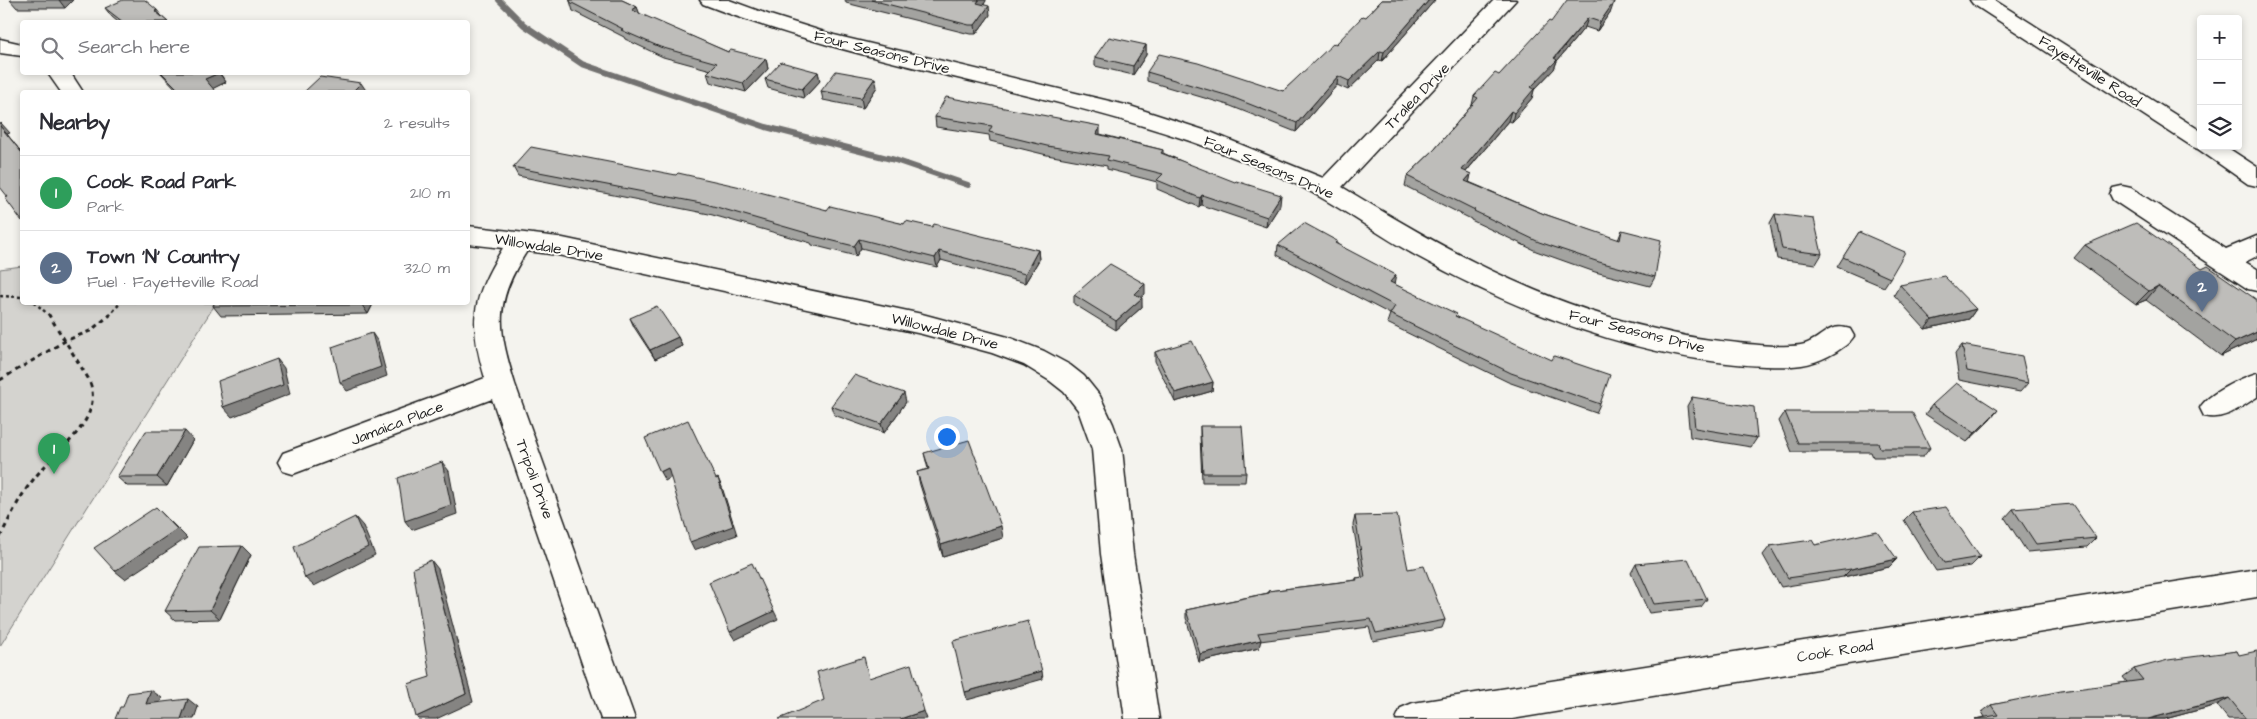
<!DOCTYPE html>
<meta charset="utf-8">
<style>
body{margin:0;font-family:"Architects Daughter",sans-serif;background:#f7f7f7;color:#2b2b33}
.controls{position:absolute;right:15px;top:15px;display:grid;overflow:hidden;border-radius:5px;box-shadow:0 2px 8px #0003}
.controls button{width:45px;height:45px;display:grid;place-items:center;padding:0;border:0;border-bottom:1px solid #e1e1e2;background:#fff;color:#2b2b33;font:25px sans-serif}
.you{position:absolute;left:946px;top:436px;width:18px;height:18px;margin:-12px;border:4px solid #fff;border-radius:50%;background:#1a73e8;box-shadow:0 0 0 8px #1a73e833}
.badge{display:grid;place-items:center;width:32px;height:32px;border-radius:50%;background:#111827;color:#fff;font-size:16px;font-weight:700}
.pin{position:absolute;translate:-50% -41px;filter:drop-shadow(0 1px 2px #0008)}
.pin::after{content:'';position:absolute;top:26px;width:18px;height:15px;background:inherit;clip-path:polygon(0 0,100% 0,50% 100%)}
.list{margin:0;padding:0;list-style:none}
h2{display:flex;justify-content:space-between;align-items:center;height:65px;margin:0;padding:0 20px;font-size:21px}
h2 small{font-size:16px;font-weight:400;color:#7c7c81}
.list li{display:grid;grid-template-columns:32px 1fr auto;gap:15px;align-items:center;box-sizing:border-box;height:75px;padding:0 20px;border-top:1px solid #e1e1e2}
.list b{display:block;font-size:19px;white-space:nowrap}
.list p{margin:0;font-size:16px;white-space:nowrap;color:#7c7c81}
.list em{font-size:16px;font-style:normal;color:#7c7c81}
.icon{flex:none;width:28px;height:28px;fill:none;stroke:currentColor;stroke-width:2;stroke-linecap:round;stroke-linejoin:round}
.map{position:relative;flex:none;width:2257px;height:719px;overflow:hidden}
.search{position:absolute;background:#fff;box-shadow:0 2px 8px #0003;left:20px;top:20px;width:450px;height:55px;display:flex;align-items:center;gap:12px;box-sizing:border-box;padding:0 18px;border-radius:5px;color:#7c7c81;font-size:19px}
.panel{position:absolute;background:#fff;box-shadow:0 2px 8px #0003;left:20px;top:90px;width:450px;height:215px;border-radius:5px}
.map>svg:first-child{display:block}
</style>
<div class="map">
<svg width="2257" height="719" viewBox="0 0 2257 719">
<rect width="100%" height="100%" fill="#f4f3ee"/>
<filter id="ink" filterUnits="userSpaceOnUse"><feTurbulence type="fractalNoise" baseFrequency=".02" numOctaves="2"/><feDisplacementMap in="SourceGraphic" scale="10" xChannelSelector="R" yChannelSelector="G"/><feConvolveMatrix kernelMatrix="1 2 1 2 8 2 1 2 1" color-interpolation-filters="sRGB"/></filter>
<g filter="url(#ink)">
<path fill="#d4d3cf" stroke="#787876" d="M22,266V302L216,303L0,646V269Z"/>
<g fill="none" stroke-linecap="round" stroke-linejoin="round">
<path stroke="#72716f" stroke-width="6" d="M499,0L524,25L582,64L766,127L895,160L968,185"/>
<g stroke="#1c1c1c" stroke-width="3">
<path id="minor" d="M700,0H729L770,15L834,35L1130,106L1210,132L1323,178L1494,0H1516L1342,187C1444,249 1537,302 1655,329C1673,333 1692,338 1711,340C1733,342 1785,350 1805,344C1823,338 1828,322 1850,329L1854,336C1849,344 1843,347 1836,352C1811,367 1793,367 1765,366C1644,361 1519,313 1415,255C1382,237 1352,215 1320,197C1284,176 1229,155 1190,141C1030,87 860,65 703,4Z
M0,39L22,44V56L0,53Z
M47,72H70L83,92H61Z
M2122,186L2131,188L2226,249L2257,236V256L2245,262L2257,269V291L2248,289L2113,200L2110,194L2113,188Z
M468,226L558,237L922,314L1008,337L1044,351L1070,365L1084,376L1100,396L1113,424L1122,449L1133,554L1159,719H1125L1101,554L1092,449L1078,410L1064,392L1050,381L1024,365L992,353L922,334L558,255L527,251C493,303 498,328 515,384L635,719H601L492,399L293,474L283,471L278,462L283,453L485,378C468,322 472,298 503,248L468,244Z
M2257,373V397C2241,407 2223,422 2204,416L2200,408C2207,394 2241,378 2257,373Z
M2257,569V597L1512,719H1396L1401,708L1413,703Z"/>
</g>
<g stroke="#1c1c1c" stroke-width="3">
<path id="major" d="M1970,0H1994L2201,131V146H2225L2257,167V186L2248,184L2198,149L2193,147L1973,4Z"/>
</g>
<path stroke="#1c1c1c" stroke-width="2.5" stroke-dasharray="3 3" stroke-linecap="butt" d="M0,296L22,297
M34,302L50,316
M109,316L121,302"/>
<path stroke="#1c1c1c" stroke-width="3" stroke-dasharray="4.5 4.5" stroke-linecap="butt" d="M0,380L65,341L90,331L110,315
M0,537C10,518 19,497 33,480C54,451 108,420 88,378L49,315"/>
<use href="#minor" fill="#fdfcf7" fill-rule="evenodd"/>
<use href="#major" fill="#fdfcf7" fill-rule="evenodd"/>
</g>
<path fill="#a3a3a0" stroke="#1c1c1c" d="M10,0H73L65,8H17Z
M569,0H622L637,7L639,14L728,52L766,59L768,69L746,92L710,82L707,73L711,70L663,57L625,39L624,37L573,11L570,1Z
M845,0H986L984,4L990,15L976,34H970L846,3Z
M1382,0H1435L1382,61L1379,60L1348,90L1337,85L1296,132L1228,105L1147,81V72L1283,91L1366,17Z
M105,8L164,19L168,22H118L112,17Z
M1611,11L1597,31L1585,27L1557,61L1554,69L1534,90L1532,98L1512,122L1508,121L1466,172L1471,174L1469,182L1544,214L1618,240L1622,230L1655,277L1650,286L1595,272L1536,251L1471,220V219L1405,186L1407,176L1435,149L1472,105L1474,96L1499,75L1551,22Z
M1146,45V55L1133,75L1095,66V57Z
M160,72H219L226,82L213,88L216,92H179Z
M818,72L820,81L804,98L768,88L765,79Z
M877,87L863,108L823,100L821,91Z
M935,117L1100,134L1163,150V153L1280,205L1266,227L1201,205L1199,207L1157,189V182L1107,169V166L1047,155L990,141L989,135L936,127Z
M513,167L827,210L904,224L1038,250L1039,260L1025,283L941,260L937,267L861,248L856,256L812,245L811,243L709,214L518,176Z
M1775,214L1822,254L1816,264L1777,259L1770,223Z
M1859,232L1890,278L1884,287L1837,267Z
M1337,241V244L1394,284L1456,316L1600,404L1596,413L1508,382L1387,323L1390,314L1277,255L1278,245Z
M2085,245L2257,339L2221,356L2146,300L2136,304L2074,258Z
M1900,285L1976,309L1969,319L1925,329L1894,295Z
M1145,294L1141,297L1142,307L1116,330L1074,304V295Z
M215,302H374L368,314L221,316L213,306Z
M630,318L678,337L682,346L655,359L634,327Z
M1962,345L2028,383L2020,392L1959,380L1955,354Z
M1155,352L1213,382L1212,391L1175,402L1155,361Z
M1692,397L1757,438L1751,447L1690,437L1687,406Z
M906,402L884,433L834,415L831,406Z
M1932,405L1991,419L1967,442L1925,414Z
M1785,412L1930,448L1923,457H1873L1871,452H1792L1779,421Z
M1200,426L1246,473L1245,482H1202L1200,435Z
M193,440L167,486H127L117,477Z
M924,453L1003,538L943,557L920,485L917,472L928,469Z
M2013,509L2096,538L2087,547L2027,552L2005,518Z
M1912,512L1980,557L1971,566L1936,571L1904,520Z
M1355,516L1408,569L1445,620L1442,628L1373,641L1369,627L1260,641L1259,648L1199,662L1186,618V610L1268,593V591L1356,580V578L1362,577L1353,525Z
M1815,545L1889,567L1843,577L1781,587L1763,555L1770,546Z
M251,555L220,619L175,620L165,611Z
M1636,564L1707,599L1701,607L1649,613L1631,573Z
M2237,651L2257,719H2228L2217,705L2165,719H1975L1985,717L1982,712L1991,705L2127,682L2123,677L2134,669Z"/>
<path fill="#858482" stroke="#1c1c1c" d="M59,0H73L65,8Z
M979,0H986V1L978,12L977,3Z
M1429,0H1435L1382,61L1384,52Z
M1614,2L1611,11L1597,31L1600,22Z
M989,6L990,15L976,34L975,25Z
M637,7L641,17L632,10Z
M157,10L164,19L155,11Z
M1588,18L1585,27L1557,61L1554,69L1534,90L1532,98L1512,122L1514,113L1531,87Z
M1146,45V55L1133,75V66Z
M1380,51L1379,60L1348,90L1349,81Z
M766,59L768,69L746,92L743,83Z
M818,72L820,81L804,98L802,89Z
M219,73L226,82L212,89L205,79Z
M1338,76L1337,85L1296,132L1297,123Z
M875,78L877,87L863,108L861,98Z
M361,83L367,92H352Z
M1511,111L1508,121L1460,179L1462,170Z
M1,123L10,133L7,134L22,153L0,126V124Z
M1100,126V136L1097,134Z
M1471,174L1469,184L1465,181Z
M1202,195L1201,205L1199,207L1200,198Z
M1281,195L1280,205L1266,227L1267,217Z
M859,239L861,248L856,256L854,246Z
M1038,250L1039,260L1025,283V274Z
M939,251L941,260L937,267L935,258Z
M1396,275L1394,285L1390,282Z
M1145,284V294L1135,303V294Z
M2158,286L2146,300L2136,304L2149,291Z
M1142,298V307L1116,330V321Z
M363,302H374L368,314L362,305Z
M1976,309L1969,319L1925,329L1932,320Z
M2257,332V339L2221,356L2235,342Z
M372,333L378,342L387,376L347,391L340,382Z
M678,337L682,346L655,359L650,350Z
M277,359L284,368L290,394L232,417L223,407Z
M1213,382L1212,391L1175,402V393Z
M904,393L906,402L884,433L881,424Z
M1998,410L1991,419L1967,442L1975,433Z
M185,431L193,440L167,486L157,477Z
M442,462L449,471L457,514L412,530L405,521Z
M668,468L672,477L665,481L660,472Z
M718,478L722,487L737,535L694,550L690,542Z
M156,507L187,538L125,579L115,571Z
M355,517L363,526L375,555L314,586L305,578Z
M1001,526L1003,538L943,557L941,545Z
M242,546L251,555L220,619L210,610Z
M1897,559L1889,567L1843,577L1851,569Z
M431,560L438,569L473,702L436,719H418L416,717L466,694Z
M774,611L778,619L735,640L730,632Z
M1261,640L1259,648L1199,662L1200,654Z
M1042,671L1043,679L967,700L965,692Z
M151,690L162,698L156,712L146,704Z
M2229,698L2217,705L2165,719H2148Z
M188,699L198,707L194,719H181Z
M924,711L927,719H900Z"/>
<path fill="#bebdba" stroke="#1c1c1c" d="M123,0H145L157,10L155,11L168,22H123L105,8Z
M571,0H622L637,7L632,10L728,52L731,50L766,59L743,83L707,73L717,63L660,47L621,30L623,29L570,2Z
M871,0H979L977,3L989,6L975,25H969Z
M1382,0H1429L1384,52L1380,51L1349,81L1338,76L1297,123L1229,96L1147,72L1159,54L1198,63L1283,91L1334,43L1336,44L1363,16L1366,17Z
M1567,0H1607L1614,2L1600,22L1588,18L1554,58L1557,60L1531,87L1534,89L1514,113L1511,111L1462,170L1471,174L1465,181L1544,214L1620,240L1622,230L1661,240L1655,277L1599,262L1539,242L1474,211L1475,210L1407,176L1435,149L1478,98L1474,96L1495,73L1499,75L1549,21L1551,22Z
M1109,37L1146,45L1133,66L1095,57Z
M781,62L818,72L802,89L765,79Z
M836,71L875,78L861,98L821,91Z
M161,72H219V73L205,79L216,92H181Z
M320,77L361,83L352,92H304Z
M946,97L1100,126L1097,134L1163,150L1161,153L1235,182L1236,181L1281,195L1267,217L1202,195L1200,198L1157,180L1163,174L1107,160L1109,156L1047,146L989,132L992,126L935,117Z
M0,126L22,153V221L5,198L8,197L0,187Z
M531,147L676,175L678,173L741,187L827,210L830,206L904,224L906,221L932,227L934,224L1038,250L1025,274L939,251L935,258L859,239L854,246L809,235L810,234L706,204L513,167Z
M1775,214L1814,219L1822,254L1782,249Z
M1304,223L1337,241L1335,243L1396,275L1390,282L1457,314L1455,316L1552,360L1554,356L1610,375L1600,404L1511,373L1390,314L1395,306L1278,245Z
M2136,223L2202,269L2208,266L2257,300V332L2235,342L2158,286L2149,291L2085,245Z
M1859,232L1905,252L1890,278L1843,257Z
M1110,264L1145,284L1135,294L1142,298L1116,321L1074,295Z
M1944,276L1976,309L1932,320L1900,285Z
M215,302H363L362,305L213,306Z
M657,306L678,337L650,350L630,318Z
M372,333L381,367L340,382L332,347Z
M1192,341L1213,382L1175,393L1155,352Z
M1962,345L2022,356L2028,383L1967,371Z
M277,359L283,385L223,407L218,381Z
M854,375L904,393L881,424L831,406Z
M1956,383L1998,410L1975,433L1932,405Z
M1692,397L1754,407L1757,438L1695,428Z
M1785,412H1912L1930,448H1880L1878,443H1798Z
M688,420L716,479L718,478L733,526L690,542L668,468L660,472L645,438Z
M1200,426H1242L1246,473H1203Z
M146,431H185L157,477H117Z
M969,440L1001,526L941,545L917,472L929,469L924,453Z
M442,462L451,505L405,521L398,478Z
M2072,504L2096,538L2036,544L2013,509Z
M156,507L177,529L115,571L94,548Z
M1946,507L1980,557L1944,563L1912,512Z
M1397,515L1408,569L1424,566L1445,620L1376,633L1371,619L1258,633L1261,640L1200,654L1186,610L1269,593L1268,591L1357,580L1356,578L1365,577L1355,516Z
M355,517L368,547L305,578L294,547Z
M1877,531L1897,559L1851,569L1788,578L1770,546L1812,540L1815,545Z
M242,546L210,610L165,611L199,547Z
M1688,559L1707,599L1654,604L1636,564Z
M431,560L466,694L416,717L408,684L430,677L413,568Z
M752,563L774,611L730,632L709,582Z
M1028,621L1042,671L965,692L953,641Z
M2237,651L2239,655L2257,651V719H2246L2229,698L2148,719H1975L1998,715L1991,705L2061,691L2143,680L2134,669L2168,660Z
M864,657L869,678L911,664L924,711L900,719H779L824,700L817,672Z
M151,690L146,704L188,699L181,719H115L120,707H123L128,693Z"/>
</g>
<g text-anchor="middle" stroke-width="4" stroke-linejoin="round" paint-order="stroke">
<g font-size="15" fill="#1c1c1c" stroke="#fdfcf7">
<text transform="translate(882 52) rotate(14)" y="5">Four Seasons Drive</text>
<text transform="translate(2090 71) rotate(33)" y="5">Fayetteville Road</text>
<text transform="translate(1417 96) rotate(-46)" y="5">Tralea Drive</text>
<text transform="translate(1269 167) rotate(23)" y="5">Four Seasons Drive</text>
<text transform="translate(549 247) rotate(9)" y="5">Willowdale Drive</text>
<text transform="translate(945 331) rotate(14)" y="5">Willowdale Drive</text>
<text transform="translate(1637 331) rotate(14)" y="5">Four Seasons Drive</text>
<text transform="translate(397 423) rotate(-21)" y="5">Jamaica Place</text>
<text transform="translate(535 479) rotate(70)" y="5">Tripoli Drive</text>
<text transform="translate(1835 651) rotate(-9)" y="5">Cook Road</text>
</g>
</g>
</svg>
<div class="controls">
<button>+</button>
<button>−</button>
<button><svg class="icon" aria-label="layers" viewBox="0 0 24 24"><path d="M12 4l9 5-9 5-9-5zM3 14l9 5 9-5"/></svg></button>
</div>
<div class="you"></div>
<div class="pin badge" style="left:54px;top:474px;background:#2e9e5b">1</div>
<div class="pin badge" style="left:2202px;top:312px;background:#5c6f8a">2</div>
<div class="search"><svg class="icon" aria-label="search" viewBox="0 0 24 24"><circle cx="10" cy="10" r="6"/><path d="M15 15l6 6"/></svg>Search here</div>
<section class="panel">
<h2>Nearby<small>2 results</small></h2>
<ul class="list">
<li><span class="badge" style="background:#2e9e5b">1</span><div><b>Cook Road Park</b><p>Park</p></div><em>210 m</em></li>
<li><span class="badge" style="background:#5c6f8a">2</span><div><b>Town 'N' Country</b><p>Fuel · Fayetteville Road</p></div><em>320 m</em></li>
</ul>
</section>
</div>
